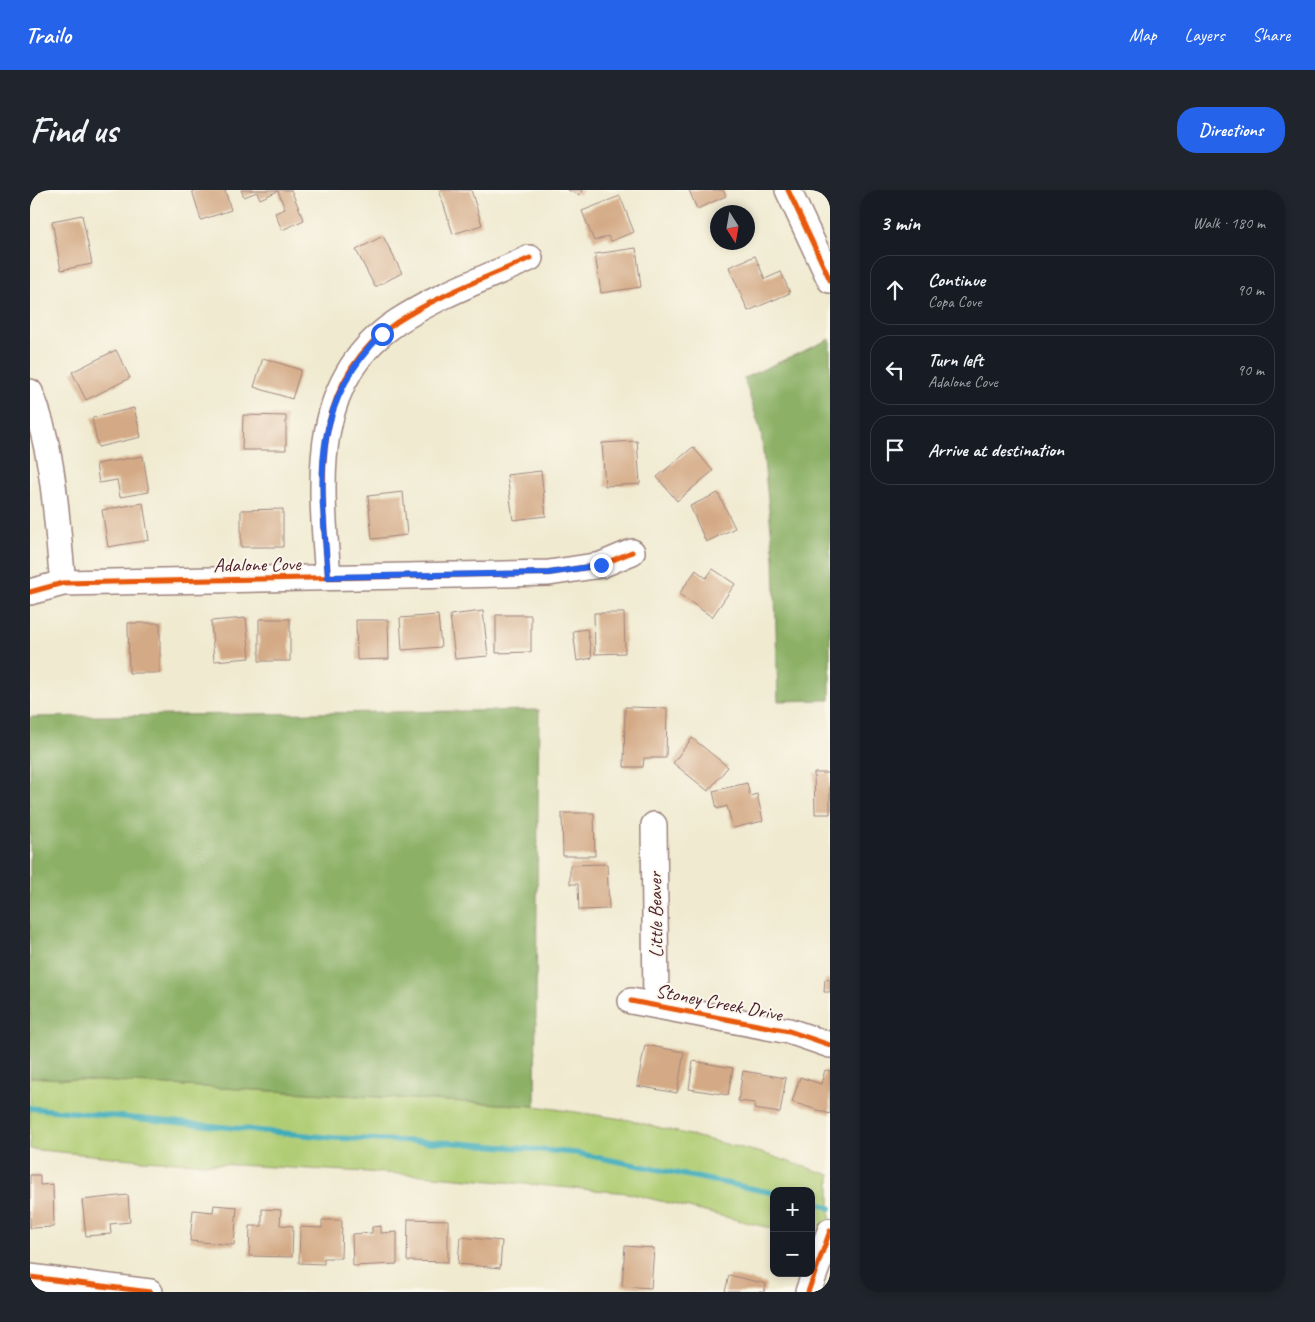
<!DOCTYPE html>
<meta charset="utf-8">
<style>
body{margin:0;font-family:Caveat,sans-serif;background:#20242c;color:#f1f3f6}
.controls{position:absolute;right:15px;bottom:15px;display:grid;overflow:hidden;border-radius:10px;box-shadow:0 2px 8px #0003}
.controls button{width:45px;height:45px;display:grid;place-items:center;padding:0;border:0;border-bottom:1px solid #363941;background:#171b24;color:#f1f3f6;font:25px sans-serif}
.compass{position:absolute;left:680px;top:15px;width:45px;height:45px;border-radius:50%;background:#171b24;box-shadow:0 2px 8px #0003;rotate:169deg}
.stop{position:absolute;width:15px;height:15px;margin:-11px;border:4px solid #2563eb;border-radius:50%;background:#fff}
.stop.end{background:#2563eb;border-color:#fff;box-shadow:0 1px 5px #0008}
.list{margin:0;padding:0;list-style:none}
h2{display:flex;justify-content:space-between;align-items:center;height:65px;margin:0;padding:0 20px;font-size:21px}
h2 small{font-size:16px;font-weight:400;color:#9ea1a6}
.list li{display:grid;grid-template-columns:32px 1fr auto;gap:15px;align-items:center;box-sizing:border-box;height:70px;margin:0 10px 10px;padding:0 10px;border:1px solid #363941;border-radius:20px}
.list b{display:block;font-size:19px;white-space:nowrap}
.list p{margin:0;font-size:16px;white-space:nowrap;color:#9ea1a6}
.list em{font-size:16px;font-style:normal;color:#9ea1a6}
.icon{flex:none;width:28px;height:28px;fill:none;stroke:currentColor;stroke-width:2;stroke-linecap:round;stroke-linejoin:round}
.map{position:relative;flex:none;width:800px;height:1102px;overflow:hidden;border-radius:20px}
header{display:flex;align-items:center;gap:30px;box-sizing:border-box;height:70px;padding:0 25px;background:#2563eb;color:#fff}
header strong{font-size:24px}
nav{display:flex;gap:28px;margin-inline-start:auto;font-size:18px}
.intro{display:flex;align-items:center;justify-content:space-between;box-sizing:border-box;height:120px;padding:0 30px}
h1{margin:0;font-size:35px}
.button{padding:12px 22px;border-radius:20px;background:#2563eb;color:#fff;font-size:18px;font-weight:700}
main{display:flex;gap:30px;padding:0 30px}
aside{flex:1;background:#171b24;border-radius:20px;box-shadow:0 2px 8px #0003}
.map>svg:first-child{display:block}
</style>
<header>
<strong>Trailo</strong>
<nav><a>Map</a><a>Layers</a><a>Share</a></nav>
</header>
<div class="intro"><h1>Find us</h1><a class="button">Directions</a></div>
<main>
<div class="map">
<svg width="800" height="1102" viewBox="0 0 800 1102">
<rect width="100%" height="100%" fill="#fbf7ec"/>
<filter id="ink" filterUnits="userSpaceOnUse"><feTurbulence type="fractalNoise" baseFrequency=".02" numOctaves="2"/><feDisplacementMap in="SourceGraphic" scale="10" xChannelSelector="R" yChannelSelector="G"/><feConvolveMatrix kernelMatrix="1 2 1 2 8 2 1 2 1" color-interpolation-filters="sRGB"/></filter>
<filter id="wash" filterUnits="userSpaceOnUse"><feTurbulence type="fractalNoise" baseFrequency=".0096" numOctaves="4" result="noise"/><feDisplacementMap in="SourceGraphic" scale="20" xChannelSelector="R" yChannelSelector="G"/><feGaussianBlur stdDeviation="1.12" result="paint"/><feColorMatrix in="noise" values="0 0 0 0 0 0 0 0 0 0 0 0 0 0 0 0 0 1.4 0 .05"/><feComposite in="paint" operator="in"/></filter>
<g filter="url(#wash)">
<rect width="100%" height="100%" fill="#f0ead0"/>
<path fill="#b0cd74" stroke="#7d7650" d="M0,887L505,916L599,930L732,963L800,985V1061L781,1054V1001H744V1039L598,1003L393,985L112,970L0,959Z"/>
<path fill="#8cb066" stroke="#6b6848" d="M800,149V510L748,511L744,368L731,242L714,188Z
M509,520L505,916L0,887V527Z"/>
<g fill="none" stroke-linecap="round" stroke-linejoin="round">
<path stroke="#3dacb9" stroke-width="5.5" d="M0,918L305,948L428,953L546,963L744,1003
M781,1011L800,1018"/>
</g>
<g id="blocks">
<path fill="#d4aa86" d="M162,0H195L201,20L171,30Z
M211,0H261L274,30L252,40L245,23L255,19L248,1L230,9L227,2L214,7Z
M409,0H441L452,35L423,44Z
M538,0H552L550,5Z
M659,0H693L696,6L667,19Z
M590,6L604,42L581,51L578,46L564,51L552,21Z
M52,25L62,74L31,80L22,31Z
M353,46L372,83L345,97L326,60Z
M606,58L611,97L571,103L565,64Z
M725,66L735,89L751,82L760,103L718,121L699,77Z
M86,160L100,188L56,210L42,182Z
M233,168L271,180L262,209L224,197Z
M104,218L111,247L68,257L62,228Z
M213,225L256,226V260H212Z
M607,251L610,294L575,296L572,253Z
M663,257L683,281L647,311L627,287Z
M113,266L119,302L90,307L87,290L69,293L66,274Z
M511,281L516,326L483,330L477,285Z
M373,302L377,345L342,349L338,306Z
M688,303L705,338L676,352L660,316Z
M113,313L119,350L78,357L72,320Z
M253,319V357H211V320Z
M683,379L705,394L682,427L649,404L666,380L676,388Z
M453,421L458,466L425,469L420,425Z
M564,423H594L595,463L565,464Z
M408,425L411,457L372,460L370,428Z
M466,425H501V462L466,463Z
M216,428L220,468L184,471L181,431Z
M229,429H260V471H229Z
M326,430H358L359,469L327,470Z
M98,433H130V483H99Z
M557,439L562,468L547,471L543,441Z
M595,517L637,518L636,568H614L613,577H594Z
M662,548L698,577L678,601L643,573Z
M784,583H800V624H785Z
M717,593L720,606L727,604L733,631L703,638L697,616L687,619L683,601Z
M532,623H564L565,666H533Z
M577,674L579,719L549,720L548,694H540V675Z
M795,789L800,790V802H794Z
M615,855L654,862L647,903L607,896Z
M663,871L703,878L698,905L659,899Z
M795,880L800,881V924L762,912L770,887L791,894Z
M713,881L756,888L750,923L724,919L725,913L708,911Z
M0,985H10V995L23,994L24,1037L0,1038Z
M98,1005L100,1032L80,1034L81,1044L56,1046L52,1010Z
M184,1015L207,1017L204,1055L160,1051L163,1020L183,1022Z
M232,1019L251,1020L250,1035L263,1036L262,1067L219,1066L220,1036H232Z
M378,1029L418,1030V1072L377,1071Z
M292,1030H312L311,1068H294V1074L269,1073L270,1037L292,1038Z
M351,1036V1043L367,1042V1074L323,1076L322,1044L342,1043V1037Z
M430,1047L472,1051L470,1078L428,1074Z
M595,1056L624,1058L621,1098L592,1096Z
M699,1085L736,1094L734,1102H695Z"/>
</g>
</g>
<g filter="url(#ink)">
<use href="#blocks" fill-opacity="0" stroke="#9d847e" stroke-width="1"/>
<g fill="none" stroke-linecap="round" stroke-linejoin="round">
<g stroke="#9d847e" stroke-width="28">
<path id="minor" d="M758,0L800,90
M0,202C25,261 26,330 33,393
M298,387C291,295 278,191 367,132C408,105 456,88 500,68
M0,402L33,393L519,383L571,375L602,362
M624,635L626,815
M601,811L759,841L800,855
M0,1087L120,1102
M778,1102L800,1041"/>
</g>
<use href="#minor" stroke="#fff" stroke-width="25"/>
<g stroke="#fbf7ec" stroke-width="8">
<path id="cycleway" d="M758,0L800,90
M298,387C291,295 278,191 367,132C408,105 456,88 500,68
M0,402L33,393L519,383L571,375L602,362
M601,811L759,841L800,855
M0,1087L120,1102
M778,1102L800,1041"/>
</g>
<use href="#cycleway" stroke="#e8590c" stroke-width="5"/>
</g>
</g>
<g fill="none" stroke-linecap="round" stroke-linejoin="round" filter="url(#ink)">
<path stroke="#2563eb" stroke-width="6" d="M352,144C278,217 291,292 298,387L519,383L571,375"/>
</g>
<g text-anchor="middle" stroke-width="4" stroke-linejoin="round" paint-order="stroke">
<g font-size="20" fill="#4a1f2b" stroke="#fbf7ec">
<text transform="translate(227 374) rotate(-1)" y="7">Adalone Cove</text>
<text transform="translate(625 725) rotate(-91)" y="7">Little Beaver</text>
<text transform="translate(689 812) rotate(11)" y="7">Stoney Creek Drive</text>
</g>
</g>
</svg>
<div class="controls">
<button>+</button>
<button>−</button>
</div>
<svg class="compass" viewBox="-18 -18 36 36"><path d="M0-13l5 13h-10z" fill="#e53935"/><path d="M0 13l5-13h-10z" fill="#9ea1a6"/></svg>
<div class="stop" style="left:352px;top:144px"></div>
<div class="stop end" style="left:571px;top:375px"></div>
</div>
<aside>
<h2>3 min<small>Walk · 180 m</small></h2>
<ul class="list">
<li><svg class="icon" aria-label="ahead" viewBox="0 0 24 24"><path d="M12 20V5M6 11l6-6 6 6"/></svg><div><b>Continue</b><p>Copa Cove</p></div><em>90 m</em></li>
<li><svg class="icon" aria-label="left" viewBox="0 0 24 24"><path d="M17 20v-9H6M10 6l-5 5 5 5"/></svg><div><b>Turn left</b><p>Adalone Cove</p></div><em>90 m</em></li>
<li><svg class="icon" aria-label="arrive" viewBox="0 0 24 24"><path d="M6 21V4h12l-3 4 3 4H6"/></svg><div><b>Arrive at destination</b></div></li>
</ul>
</aside>
</main>
